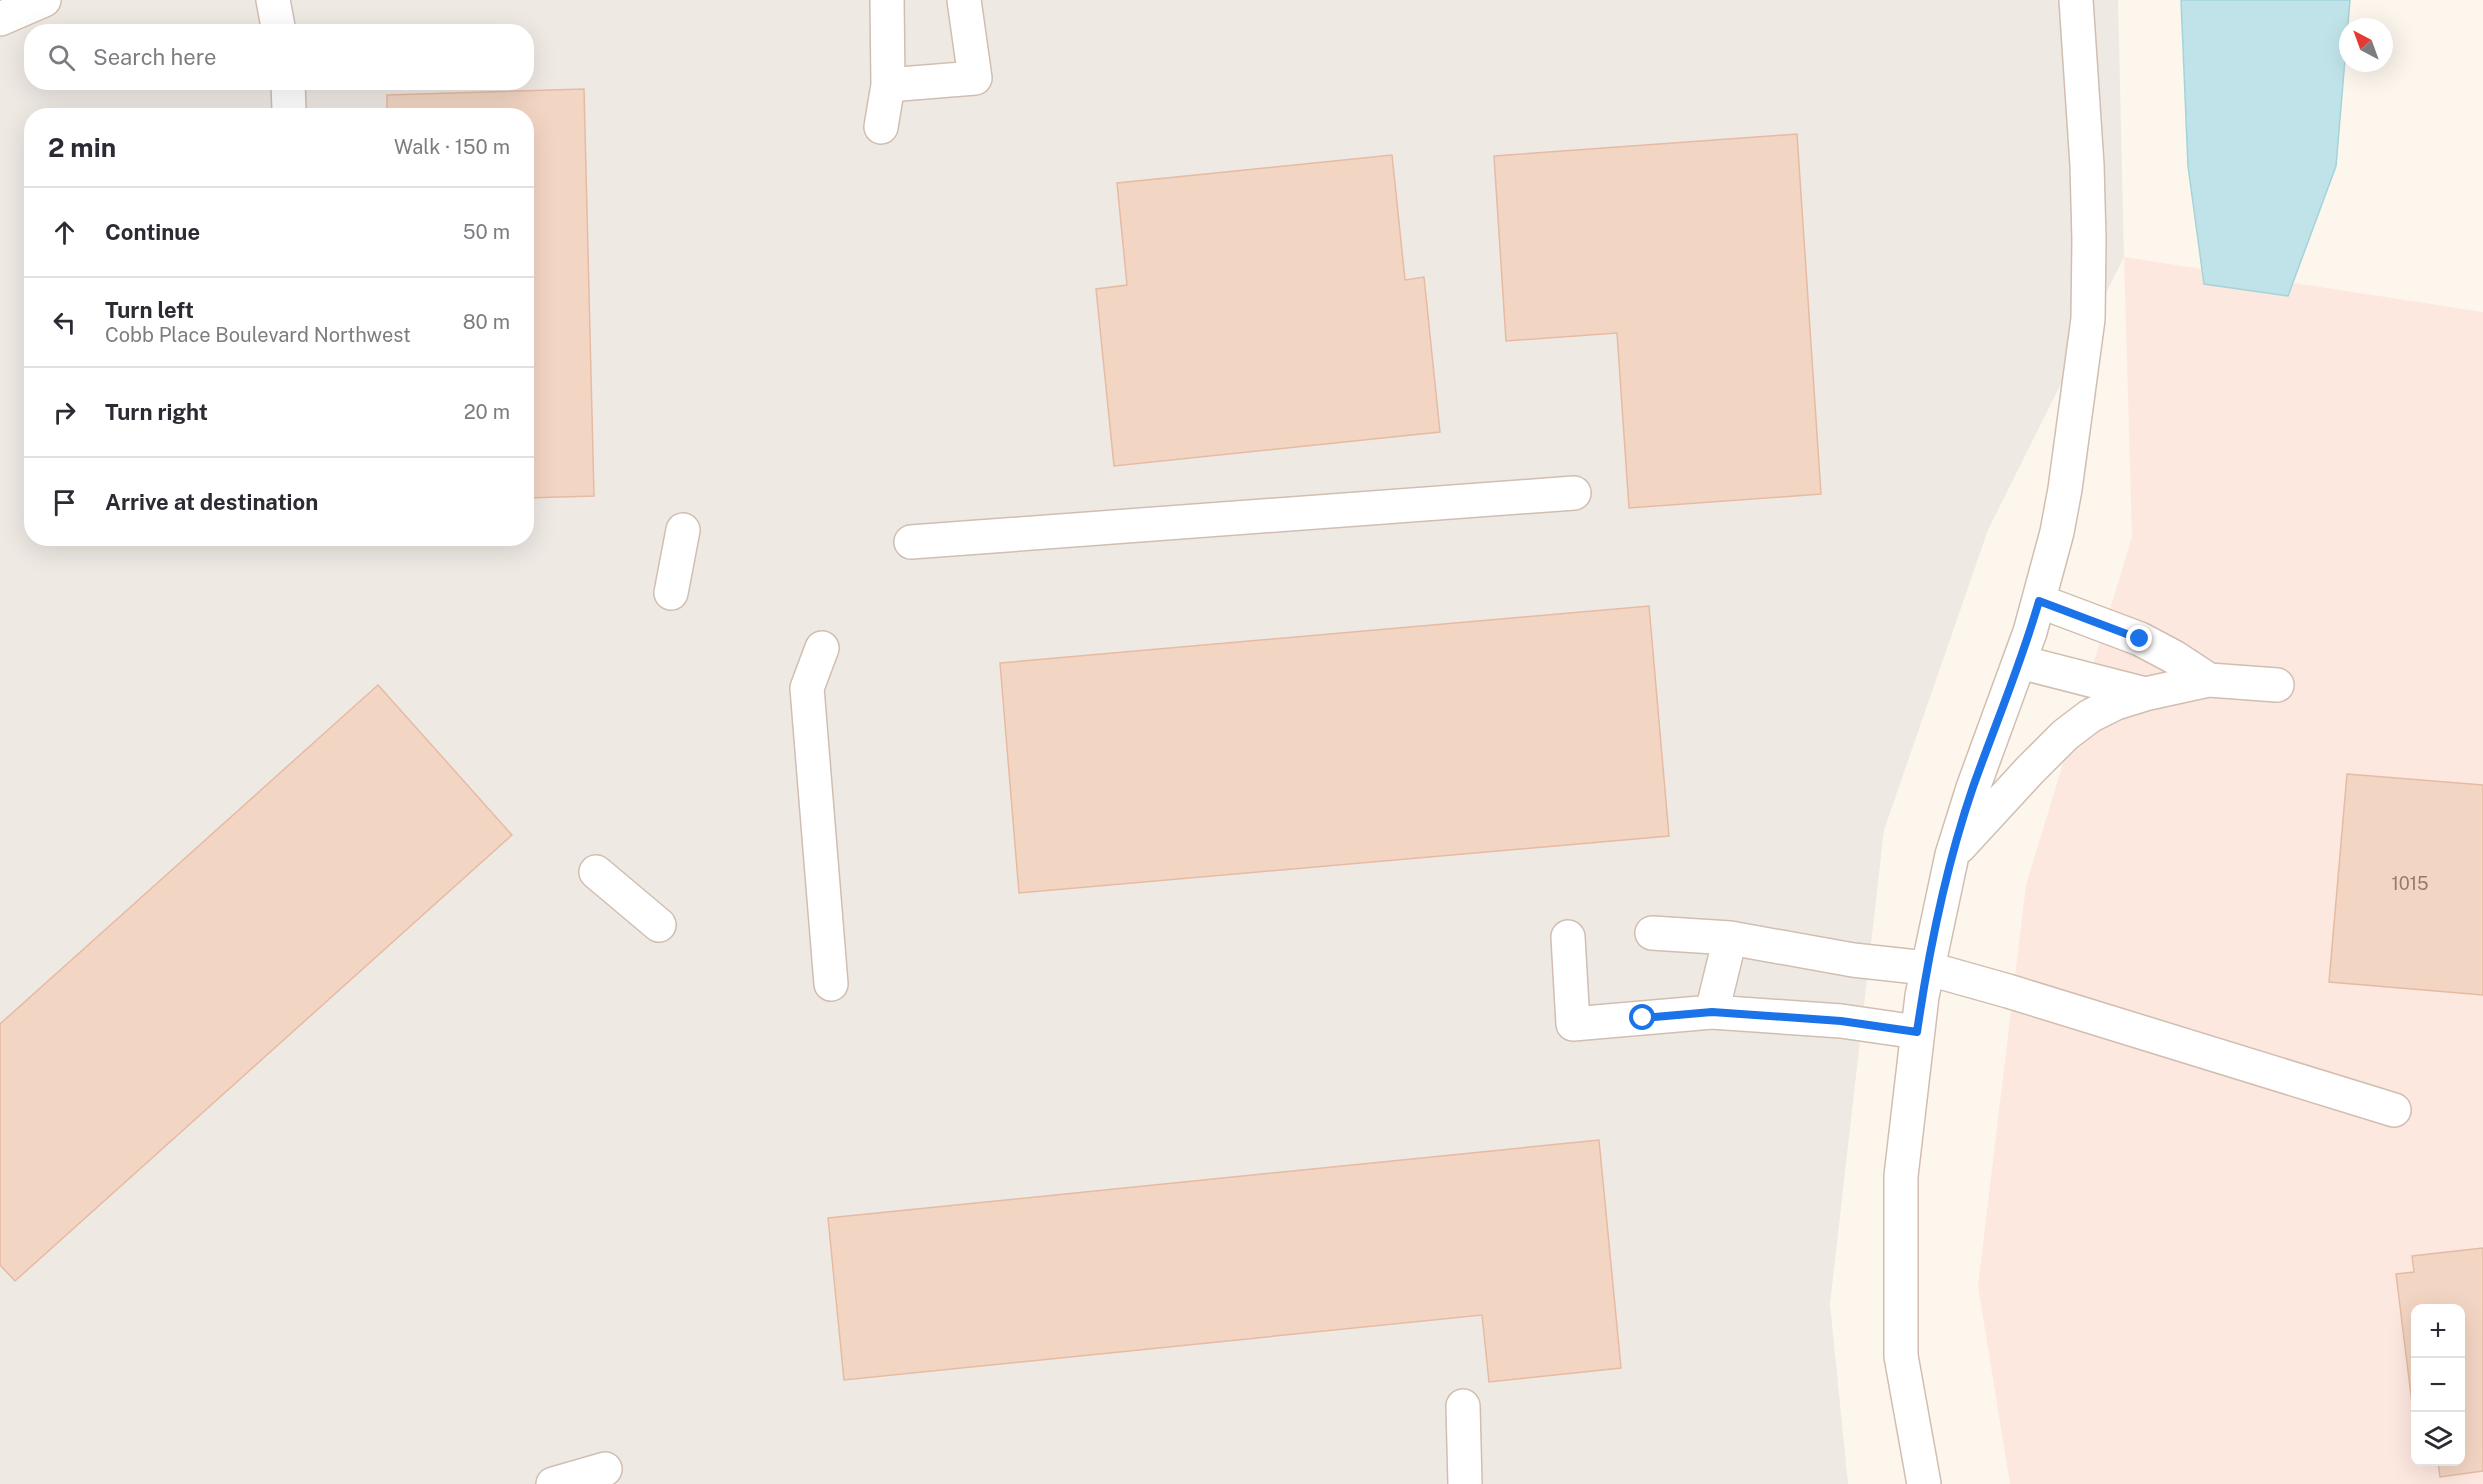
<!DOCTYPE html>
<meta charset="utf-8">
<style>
body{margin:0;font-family:"Public Sans",sans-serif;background:#f2f2f3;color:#2b2b33}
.controls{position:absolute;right:18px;bottom:18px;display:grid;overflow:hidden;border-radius:12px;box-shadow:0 6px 24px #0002}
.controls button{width:54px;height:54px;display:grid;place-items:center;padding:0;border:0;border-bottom:2px solid #e1e1e2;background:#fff;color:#2b2b33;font:30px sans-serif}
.compass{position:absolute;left:2339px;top:18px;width:54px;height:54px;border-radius:50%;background:#fff;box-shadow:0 6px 24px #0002;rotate:319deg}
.stop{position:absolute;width:18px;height:18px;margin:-14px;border:4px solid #1a73e8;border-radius:50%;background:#fff}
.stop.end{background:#1a73e8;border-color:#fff;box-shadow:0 2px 6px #0008}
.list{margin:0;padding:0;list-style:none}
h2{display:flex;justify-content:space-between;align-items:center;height:78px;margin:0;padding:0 24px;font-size:26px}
h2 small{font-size:20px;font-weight:400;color:#7c7c81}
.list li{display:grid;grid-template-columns:39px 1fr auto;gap:18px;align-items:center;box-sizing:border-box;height:90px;padding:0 24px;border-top:2px solid #e1e1e2}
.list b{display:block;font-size:22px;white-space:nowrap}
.list p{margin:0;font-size:20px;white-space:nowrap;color:#7c7c81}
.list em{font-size:20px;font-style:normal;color:#7c7c81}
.icon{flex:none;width:33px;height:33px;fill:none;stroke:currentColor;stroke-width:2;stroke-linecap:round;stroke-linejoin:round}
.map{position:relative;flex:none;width:2483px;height:1484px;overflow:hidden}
.search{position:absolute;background:#fff;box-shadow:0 6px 24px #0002;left:24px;top:24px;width:510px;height:66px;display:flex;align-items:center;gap:15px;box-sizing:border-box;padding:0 21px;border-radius:24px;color:#7c7c81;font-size:22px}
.panel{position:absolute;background:#fff;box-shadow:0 6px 24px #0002;left:24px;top:108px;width:510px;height:438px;border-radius:24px}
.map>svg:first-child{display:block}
</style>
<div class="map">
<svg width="2483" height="1484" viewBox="0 0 2483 1484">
<rect width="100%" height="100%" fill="#fdf6ec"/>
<path fill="#fde8e0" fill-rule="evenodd" d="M2124,257L2483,312V1484H2010L1978,1286L2026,885L2132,537ZM2416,1308H2460V1462H2416Z"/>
<path fill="#efe9e4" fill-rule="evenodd" d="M0,0H2118L2124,257L1988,530L1884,830L1830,1304L1848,1484H0ZM32,32H526V82H32ZM32,116H526V538H32Z"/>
<path fill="#bfe3e8" stroke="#a5d3da" stroke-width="1.5" d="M2181,0H2350L2336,166L2288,296L2204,284L2188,166Z"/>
<path fill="#f3d5c3" stroke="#e6bba3" stroke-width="1.5" d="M584,89L594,496L526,498V116H387V95Z
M1797,134L1821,494L1629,508L1617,333L1506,341L1494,156Z
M1392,155L1405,280L1424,277L1440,432L1114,466L1096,289L1127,285L1117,183Z
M1649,606L1669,836L1019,893L1000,663Z
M378,685L512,835L15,1281L0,1265V1024Z
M2347,774L2483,785V995L2329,982Z
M1599,1140L1621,1368L1489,1382L1482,1315L844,1380L828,1218Z
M2483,1248V1471L2440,1477L2438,1462H2460V1308H2416V1435L2396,1274L2414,1272L2412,1256Z"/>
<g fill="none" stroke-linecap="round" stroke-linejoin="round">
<g stroke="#d1beb0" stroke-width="36">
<path id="minor" d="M273,0L279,32
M0,19L44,0
M288,82L289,110
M888,85L975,78L964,0
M881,127L888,85L887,0
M911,542L1574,493
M671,593L683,530
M2039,601L2140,639L2174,657L2209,680
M822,648L807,688L831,984
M2020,662L2145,694
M1959,847L2030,770L2065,735L2090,716L2116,703L2145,694L2209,680L2277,685
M596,872L659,925
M1652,933L1730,938L1853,960L1926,968L2008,991L2394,1110
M1568,937L1573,1024L1712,1012L1841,1021L1917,1032
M1712,1012L1730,938
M1463,1406L1465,1484
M553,1484L605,1469
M1924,1484L1901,1356V1176L1922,996L1952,855L1973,788L2030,632L2057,532L2065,489L2088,319L2089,240L2087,165L2076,0"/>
</g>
<use href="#minor" stroke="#fff" stroke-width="33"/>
</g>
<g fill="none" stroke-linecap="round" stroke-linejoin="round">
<path stroke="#1a73e8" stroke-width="8" d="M1643,1018L1712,1012L1841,1021L1917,1032C1929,949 1946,866 1973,787C1995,725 2021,664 2039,601L2140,639"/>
</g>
<g text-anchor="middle" stroke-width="6" stroke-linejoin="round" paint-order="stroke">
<g font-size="18" fill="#987a6a">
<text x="2410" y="890">1015</text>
</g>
</g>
</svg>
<div class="controls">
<button>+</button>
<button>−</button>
<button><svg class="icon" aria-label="layers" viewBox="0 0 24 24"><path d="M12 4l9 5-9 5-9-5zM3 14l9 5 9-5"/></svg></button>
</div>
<svg class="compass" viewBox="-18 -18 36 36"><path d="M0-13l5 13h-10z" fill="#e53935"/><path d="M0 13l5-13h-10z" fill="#7c7c81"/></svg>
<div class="stop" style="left:1643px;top:1018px"></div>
<div class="stop end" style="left:2140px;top:639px"></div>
<div class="search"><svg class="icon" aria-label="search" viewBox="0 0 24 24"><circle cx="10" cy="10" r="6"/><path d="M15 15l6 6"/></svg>Search here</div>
<section class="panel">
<h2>2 min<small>Walk · 150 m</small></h2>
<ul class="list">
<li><svg class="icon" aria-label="ahead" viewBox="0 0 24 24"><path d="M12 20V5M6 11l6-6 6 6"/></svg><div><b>Continue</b></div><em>50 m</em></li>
<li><svg class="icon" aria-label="left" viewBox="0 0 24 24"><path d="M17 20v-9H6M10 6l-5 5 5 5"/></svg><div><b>Turn left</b><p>Cobb Place Boulevard Northwest</p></div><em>80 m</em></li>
<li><svg class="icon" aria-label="right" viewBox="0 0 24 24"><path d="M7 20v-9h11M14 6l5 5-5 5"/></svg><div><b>Turn right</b></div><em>20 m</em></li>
<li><svg class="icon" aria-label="arrive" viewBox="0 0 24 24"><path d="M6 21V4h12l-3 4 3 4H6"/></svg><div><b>Arrive at destination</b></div></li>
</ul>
</section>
</div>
